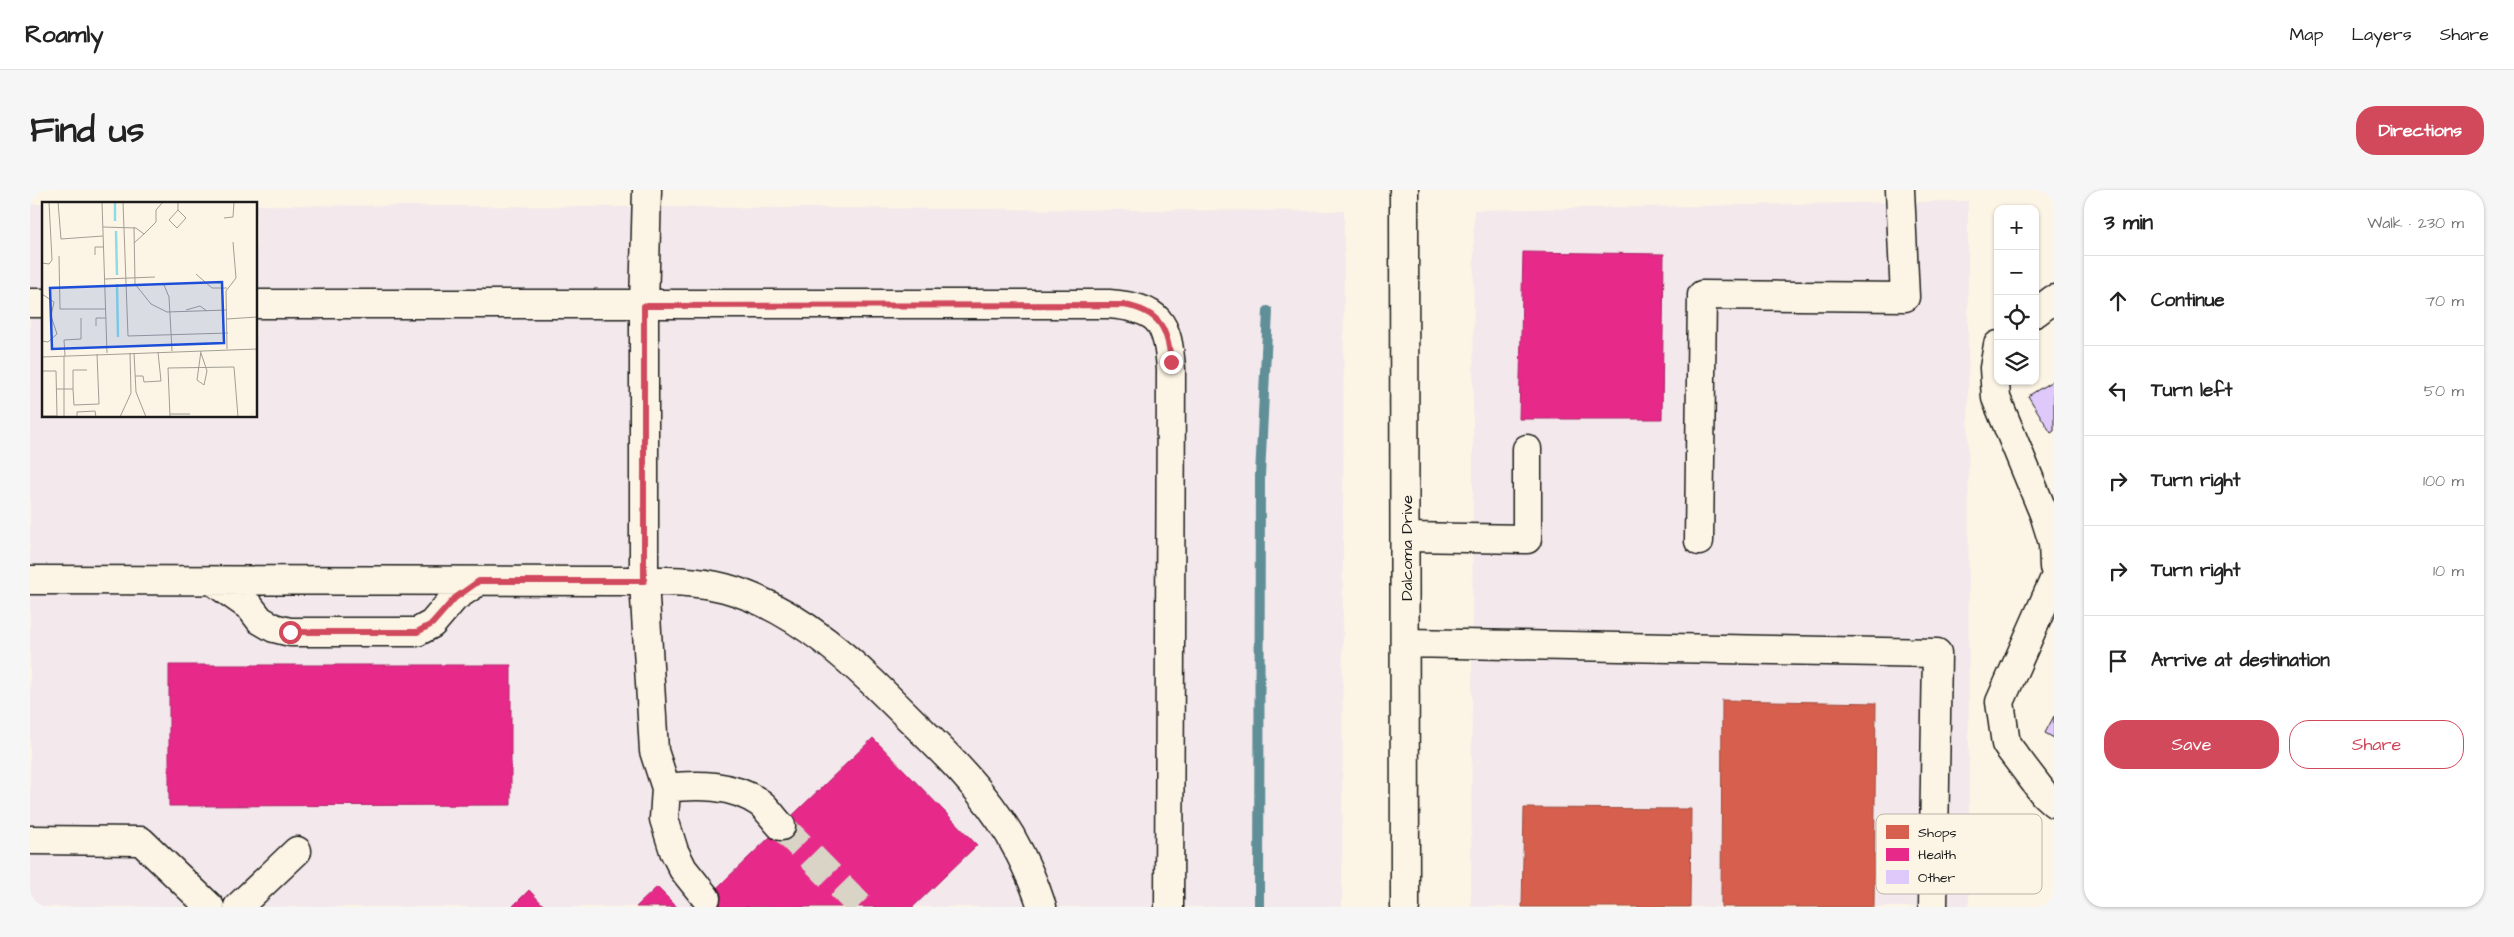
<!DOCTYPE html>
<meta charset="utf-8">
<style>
body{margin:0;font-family:"Architects Daughter",sans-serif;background:#f6f6f6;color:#222}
.controls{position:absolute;right:15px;top:15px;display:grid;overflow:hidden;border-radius:10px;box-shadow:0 1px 4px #0004}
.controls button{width:45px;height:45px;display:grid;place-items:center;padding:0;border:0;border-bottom:1px solid #e0e0e0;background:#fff;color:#222;font:25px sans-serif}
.stop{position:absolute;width:15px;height:15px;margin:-11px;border:4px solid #d1495b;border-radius:50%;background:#fff}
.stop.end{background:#d1495b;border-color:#fff;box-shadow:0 1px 5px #0008}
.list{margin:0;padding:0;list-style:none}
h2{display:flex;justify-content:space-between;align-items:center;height:65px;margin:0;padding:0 20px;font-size:21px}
h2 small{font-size:16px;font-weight:400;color:#767676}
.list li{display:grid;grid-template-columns:32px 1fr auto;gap:15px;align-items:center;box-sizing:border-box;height:90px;padding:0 20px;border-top:1px solid #e0e0e0}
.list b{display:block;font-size:19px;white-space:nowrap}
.list em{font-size:16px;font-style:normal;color:#767676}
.actions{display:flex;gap:10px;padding:15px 20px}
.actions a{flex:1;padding:11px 0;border:1px solid #d1495b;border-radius:20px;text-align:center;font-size:18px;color:#d1495b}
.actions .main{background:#d1495b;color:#fff}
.icon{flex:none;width:28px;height:28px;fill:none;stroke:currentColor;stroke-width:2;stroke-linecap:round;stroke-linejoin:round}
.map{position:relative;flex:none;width:2024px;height:717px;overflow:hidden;border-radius:20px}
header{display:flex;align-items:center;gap:30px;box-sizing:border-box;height:70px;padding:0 25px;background:#fff;border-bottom:1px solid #e0e0e0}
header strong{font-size:24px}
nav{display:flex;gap:28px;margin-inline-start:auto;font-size:18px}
.intro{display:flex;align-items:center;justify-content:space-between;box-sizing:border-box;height:120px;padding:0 30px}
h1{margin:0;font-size:35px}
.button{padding:12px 22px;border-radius:20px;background:#d1495b;color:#fff;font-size:18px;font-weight:700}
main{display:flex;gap:30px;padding:0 30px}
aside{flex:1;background:#fff;border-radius:20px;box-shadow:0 1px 4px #0004}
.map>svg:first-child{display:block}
</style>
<header>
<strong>Roamly</strong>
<nav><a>Map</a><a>Layers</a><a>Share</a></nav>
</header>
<div class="intro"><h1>Find us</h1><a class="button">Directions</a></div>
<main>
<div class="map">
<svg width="2024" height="717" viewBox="0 0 2024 717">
<rect width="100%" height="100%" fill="#fcf5e5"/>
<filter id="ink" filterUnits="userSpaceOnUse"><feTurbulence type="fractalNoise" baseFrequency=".02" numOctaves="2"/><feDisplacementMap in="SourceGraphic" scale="10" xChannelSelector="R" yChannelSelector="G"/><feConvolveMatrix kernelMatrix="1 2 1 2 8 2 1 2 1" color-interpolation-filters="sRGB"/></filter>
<g filter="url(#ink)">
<path fill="#f3e8eb" d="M1938,11L1939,717H1441L1444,20Z
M0,14H14V226H226V15L1314,21L1312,717H0Z"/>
<path fill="#d6604d" stroke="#9e4c3e" d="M1692,510L1846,513L1844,717H1691Z
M1494,618L1661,619L1660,717H1492Z"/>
<path fill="#e7298a" stroke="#aa2569" d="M1493,62L1634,64L1632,229H1489Z
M139,475H481V615L139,616Z
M843,548L947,655L883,717H667Z
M627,697L647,717H606Z
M499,700L515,717H482Z"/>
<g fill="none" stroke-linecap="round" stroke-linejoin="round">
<path stroke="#608f98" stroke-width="10" d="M1229,717L1230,286L1238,121"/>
</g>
<path fill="#dec9fa" stroke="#1c1c1c" d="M2024,190V241L2021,243L1998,206Z
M2024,526V548L2015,543Z"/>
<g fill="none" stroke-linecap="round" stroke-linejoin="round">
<path stroke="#dad4c7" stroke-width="28" stroke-dasharray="28 14" stroke-linecap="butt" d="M751,636L831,717"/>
<g stroke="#1c1c1c" stroke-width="31">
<path id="minor" d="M617,0L614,116V391L624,561L636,598L634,629L644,661L653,679L676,708
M1374,0L1375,717
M0,113H14
M226,114H1079C1129,118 1138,131 1141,180L1139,717
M2005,123L2024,109
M1968,155L1964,178L1966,208L2014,324L2023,353L2024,377
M1376,347L1497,349V259
M1669,351L1672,105L1875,107L1870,0
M0,390L589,391C624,391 661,389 695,398C771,419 830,479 884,533C919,567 954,602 980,645C993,668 1004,692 1012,717
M2024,390L1970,512L1976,554L2014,604L2024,613
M183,391L220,417L230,430L244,438L260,442H387L402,434L425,407L449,391
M1376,453L1907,463L1903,717
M636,598C668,594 702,594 730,613C738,619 744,629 751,636
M0,650L111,651L180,717
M208,717L267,661"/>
</g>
<use href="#minor" stroke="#fcf5e5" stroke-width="28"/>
</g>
</g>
<g fill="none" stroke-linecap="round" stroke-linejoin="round" filter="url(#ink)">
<path stroke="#d1495b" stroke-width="6" d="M260,442H387L402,434L425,408L449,391H614V116L1094,115C1129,121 1138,138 1141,172"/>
</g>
<g text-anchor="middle" stroke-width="5" stroke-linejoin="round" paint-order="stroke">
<g font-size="16" fill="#1c1c1c" stroke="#fcf5e5">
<text transform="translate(1376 358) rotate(-90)" y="6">Dalcoma Drive</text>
</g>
</g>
<g transform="translate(12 12)">
<rect width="215" height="215" fill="#fcf5e5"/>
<path fill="none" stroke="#8ddcea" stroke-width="2.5" d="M73,0V19M74,29L75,73M75,82L76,135"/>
<path fill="none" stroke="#a29e95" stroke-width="1" d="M16,0L19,37L61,34M60,0L65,151M81,0L86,134L186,131M136,8L144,16L135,26L127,18L136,8V0M182,16L191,15L192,0M61,25L94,26L102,32L92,41M92,25L93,82L109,102L125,110L185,108M102,32L114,20V8L121,0M53,53V45H62M17,54L18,107H64M0,61L7,62L10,58L7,0M154,72L170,86H185M63,77L113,75M122,83L127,95L130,149M0,92L12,100L9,114L15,132L6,140L0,139M144,108L158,104L165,109M185,117L215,115M54,124V116H64M185,147L184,89L194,76L191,40M159,149L155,178L162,183L165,169L159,151M92,151L94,190L104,215M22,154V215M23,154L22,138L39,137V116M0,155L215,147M0,169H14L15,214H0M93,174H101L102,180L119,179L116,150M14,187H31L32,203L57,202L55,152M31,187V168H45M128,212H148M35,215V210L53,209L54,215M78,215L89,191L88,151M128,215L126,166L192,165L196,215"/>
<path fill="#1d4ed8" fill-opacity="0.15" stroke="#1d4ed8" stroke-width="2.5" d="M180,80L182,141L10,147L8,86Z"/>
<rect width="215" height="215" fill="none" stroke="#1c1c1c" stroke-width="2.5"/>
</g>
<rect x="1846" y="624" width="166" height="80" rx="8" fill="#fcf5e5" stroke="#b9b4a9" stroke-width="1"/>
<rect x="1856" y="635" width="23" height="14" fill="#d6604d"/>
<rect x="1856" y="658" width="23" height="13" fill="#e7298a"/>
<rect x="1856" y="680" width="23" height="14" fill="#dec9fa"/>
<g font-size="14" fill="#1c1c1c">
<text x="1888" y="647">Shops</text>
<text x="1888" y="669">Health</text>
<text x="1888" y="692">Other</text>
</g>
</svg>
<div class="controls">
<button>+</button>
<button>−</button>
<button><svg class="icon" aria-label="locate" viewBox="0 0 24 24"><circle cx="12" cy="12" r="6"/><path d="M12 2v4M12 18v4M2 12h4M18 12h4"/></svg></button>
<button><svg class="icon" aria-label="layers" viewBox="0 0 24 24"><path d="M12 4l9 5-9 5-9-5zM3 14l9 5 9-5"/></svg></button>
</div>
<div class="stop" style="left:260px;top:442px"></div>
<div class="stop end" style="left:1141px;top:172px"></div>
</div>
<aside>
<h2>3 min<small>Walk · 230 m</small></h2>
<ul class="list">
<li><svg class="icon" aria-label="ahead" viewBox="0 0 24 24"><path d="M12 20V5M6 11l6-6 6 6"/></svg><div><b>Continue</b></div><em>70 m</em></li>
<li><svg class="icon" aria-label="left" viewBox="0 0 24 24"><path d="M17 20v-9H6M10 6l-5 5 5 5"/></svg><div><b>Turn left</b></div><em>50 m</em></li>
<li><svg class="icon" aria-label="right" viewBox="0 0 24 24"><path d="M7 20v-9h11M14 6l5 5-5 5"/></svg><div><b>Turn right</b></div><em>100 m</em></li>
<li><svg class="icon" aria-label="right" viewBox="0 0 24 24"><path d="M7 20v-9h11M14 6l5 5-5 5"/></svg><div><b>Turn right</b></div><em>10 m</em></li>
<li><svg class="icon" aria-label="arrive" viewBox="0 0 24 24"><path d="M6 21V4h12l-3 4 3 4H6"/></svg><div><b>Arrive at destination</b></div></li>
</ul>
<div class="actions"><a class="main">Save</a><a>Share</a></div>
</aside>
</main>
